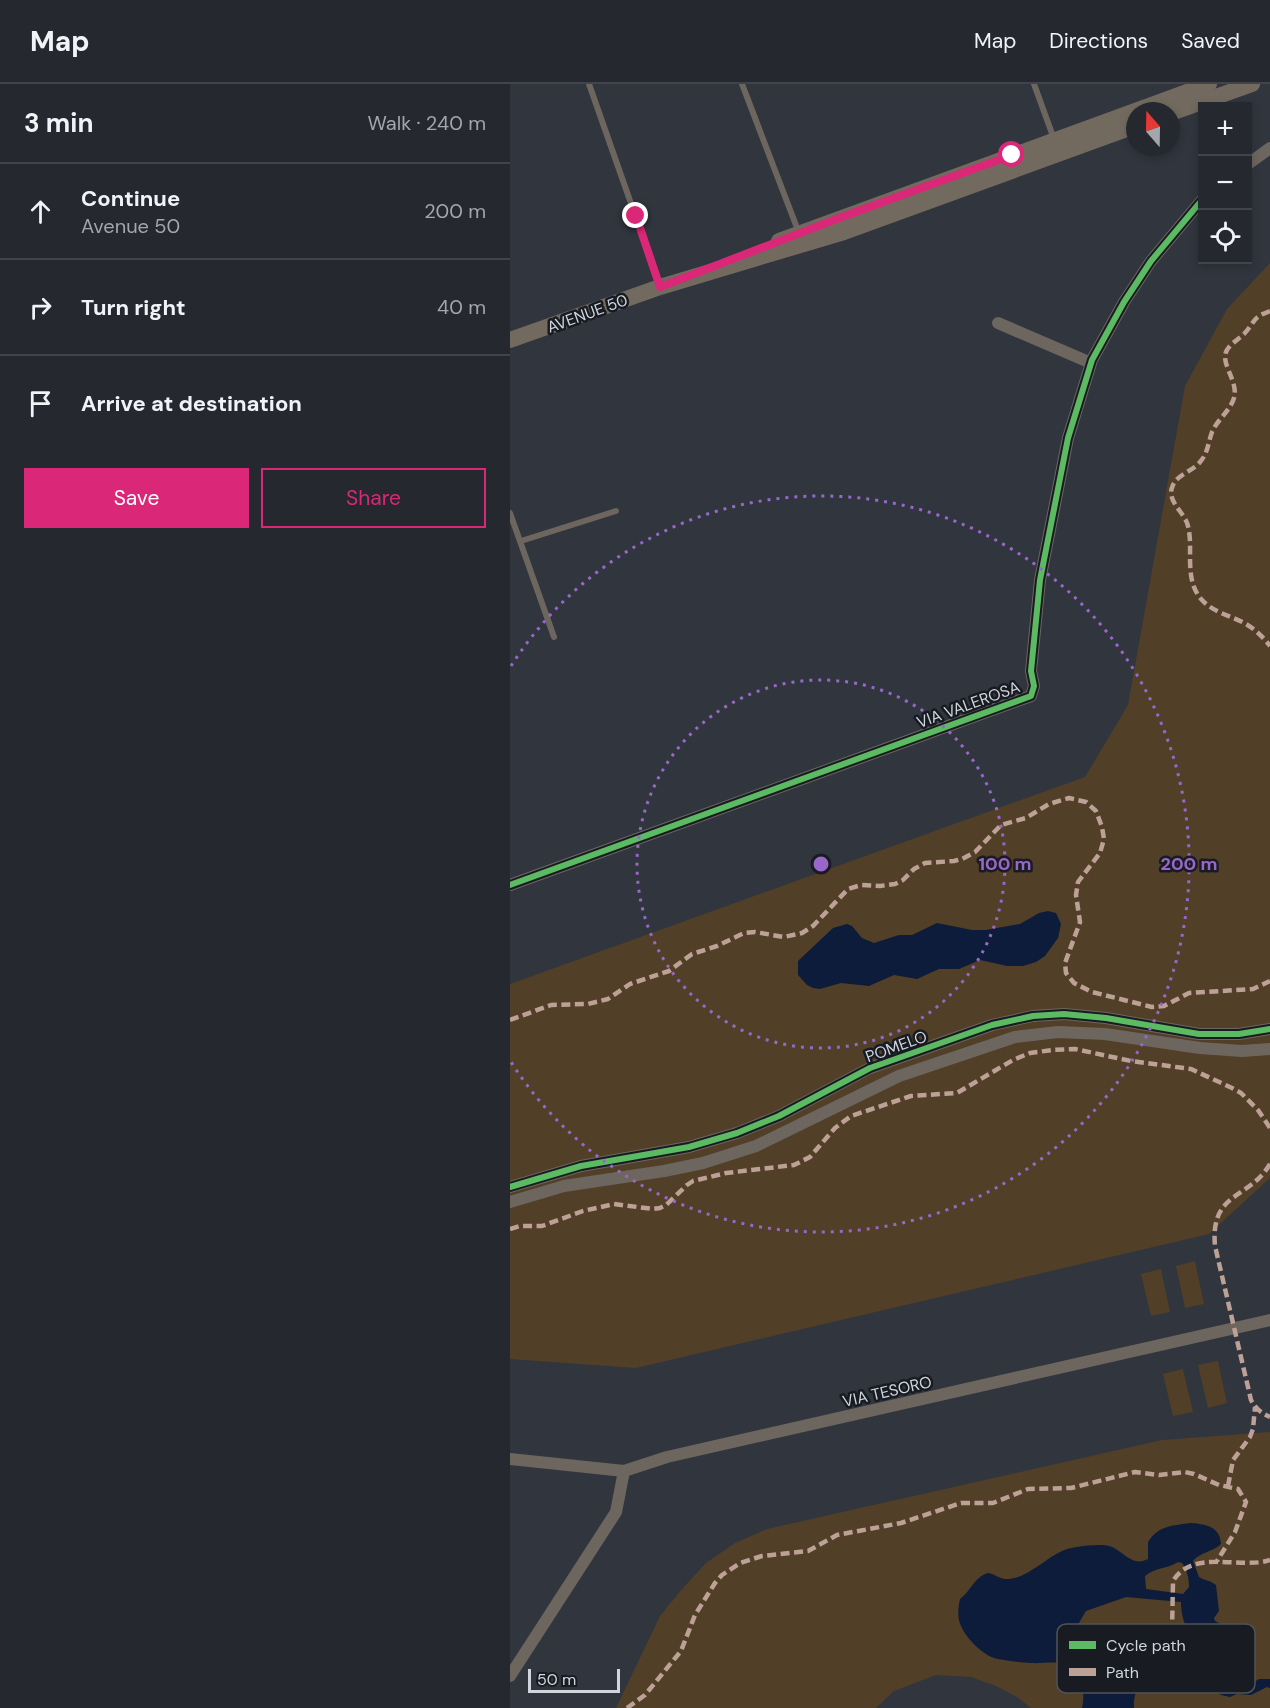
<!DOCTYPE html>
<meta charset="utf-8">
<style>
body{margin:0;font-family:"DM Sans",sans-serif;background:#31343a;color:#f1f3f6}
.controls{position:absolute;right:18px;top:18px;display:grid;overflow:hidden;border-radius:0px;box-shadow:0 3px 9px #0003}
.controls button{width:54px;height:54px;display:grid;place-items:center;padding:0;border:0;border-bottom:2px solid #42444a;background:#25282e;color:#f1f3f6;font:30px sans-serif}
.compass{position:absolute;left:616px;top:18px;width:54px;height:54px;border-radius:50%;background:#25282e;box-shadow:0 3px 9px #0003;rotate:340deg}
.scale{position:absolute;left:18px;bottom:15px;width:92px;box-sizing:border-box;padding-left:6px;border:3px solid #d0d5de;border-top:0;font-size:16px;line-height:21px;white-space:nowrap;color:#d0d5de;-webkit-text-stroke:4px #181c22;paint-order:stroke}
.stop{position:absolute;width:18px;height:18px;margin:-14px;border:4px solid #db2777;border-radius:50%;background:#fff}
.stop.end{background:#db2777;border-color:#fff;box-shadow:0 2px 6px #0008}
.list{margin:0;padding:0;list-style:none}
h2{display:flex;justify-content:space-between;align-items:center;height:78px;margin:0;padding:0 24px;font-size:26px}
h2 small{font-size:20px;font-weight:400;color:#a3a6aa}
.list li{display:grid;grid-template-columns:39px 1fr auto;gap:18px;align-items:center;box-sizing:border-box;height:96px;padding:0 24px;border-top:2px solid #42444a}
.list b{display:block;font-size:22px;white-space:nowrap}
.list p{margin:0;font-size:20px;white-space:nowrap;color:#a3a6aa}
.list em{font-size:20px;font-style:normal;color:#a3a6aa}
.actions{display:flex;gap:12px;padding:18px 24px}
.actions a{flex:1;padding:14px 0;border:2px solid #db2777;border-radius:0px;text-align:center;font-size:21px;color:#db2777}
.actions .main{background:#db2777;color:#fff}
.icon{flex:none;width:33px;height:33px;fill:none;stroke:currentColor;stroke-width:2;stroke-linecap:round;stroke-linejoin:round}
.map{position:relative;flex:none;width:760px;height:1624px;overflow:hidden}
header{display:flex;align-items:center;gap:36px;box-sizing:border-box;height:84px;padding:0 30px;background:#25282e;border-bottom:2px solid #42444a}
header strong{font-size:28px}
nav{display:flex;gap:33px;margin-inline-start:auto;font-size:21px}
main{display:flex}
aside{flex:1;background:#25282e}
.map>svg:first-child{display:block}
</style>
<header>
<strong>Map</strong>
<nav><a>Map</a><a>Directions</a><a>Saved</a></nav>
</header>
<main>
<aside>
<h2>3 min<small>Walk · 240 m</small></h2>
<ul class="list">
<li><svg class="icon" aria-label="ahead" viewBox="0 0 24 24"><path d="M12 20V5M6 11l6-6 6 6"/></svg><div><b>Continue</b><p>Avenue 50</p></div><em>200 m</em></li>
<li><svg class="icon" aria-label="right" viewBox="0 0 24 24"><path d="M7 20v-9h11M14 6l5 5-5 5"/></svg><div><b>Turn right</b></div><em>40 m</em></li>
<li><svg class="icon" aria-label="arrive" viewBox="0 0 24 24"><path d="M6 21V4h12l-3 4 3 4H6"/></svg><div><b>Arrive at destination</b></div></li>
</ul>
<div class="actions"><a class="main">Save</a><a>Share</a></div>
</aside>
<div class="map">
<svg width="760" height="1624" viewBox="0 0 760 1624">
<rect width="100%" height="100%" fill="#31353e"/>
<path fill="#523f27" d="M760,179V1094L699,1150L126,1284L0,1275V900L575,693L618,621L675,302L717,225Z
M685,1177L694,1220L675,1224L666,1182Z
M651,1185L660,1228L641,1232L631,1190Z
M708,1277L717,1319L698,1324L688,1281Z
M673,1285L683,1328L663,1332L653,1290Z
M760,1348V1624H521L507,1613L486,1602L461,1593L426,1591L384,1607L366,1624H106L150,1532L172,1505L196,1479L225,1459L257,1445L652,1356Z"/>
<path fill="#0c1c3a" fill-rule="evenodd" d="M538,827L546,829L551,840L548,854L535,872L526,878L513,882H497L470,876L449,885H429L407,895L384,891L359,902L331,899L310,905L303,904L297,901L288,891V877L323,844L337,840L342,842L352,854L364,859L389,851H402L427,839L462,846H476L510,840L529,829Z
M680,1439C695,1440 710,1442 711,1460C703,1468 690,1468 683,1477L689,1493C695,1497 700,1496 706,1501L709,1527L704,1534L705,1537L713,1541L721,1563L713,1596L715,1603L726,1599L739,1601L749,1595H760V1604L757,1603L741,1611L727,1610L720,1613C700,1610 687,1596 688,1575C689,1568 693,1564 690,1556C688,1554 684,1553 682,1551C674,1545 671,1527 671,1518L616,1513L576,1527L566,1544C573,1563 584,1557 596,1567C615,1565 626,1540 645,1563V1579C634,1594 623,1604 624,1624H572C575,1612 573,1593 563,1585C553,1575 533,1580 522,1579C515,1579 490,1576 484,1574C472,1570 456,1554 451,1542C447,1534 448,1524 450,1515C461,1507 464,1493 478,1489C485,1490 491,1496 499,1495C517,1494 536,1474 552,1467C563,1462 581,1461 593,1461C611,1461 620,1485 638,1475V1458C649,1441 662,1442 680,1439ZM668,1478L672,1479C677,1485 679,1494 679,1503L673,1510L636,1505L635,1492C646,1483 657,1485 668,1478Z"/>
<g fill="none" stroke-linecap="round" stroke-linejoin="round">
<path stroke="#6c665f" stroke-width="6" d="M79,0L150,202
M232,0L289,149
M524,0L544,55
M0,429L44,553
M11,457L106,427"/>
<path stroke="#6c665f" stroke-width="12" d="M738,80L760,64
M488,239L581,279
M0,801L521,612L524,602L521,587L530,496L558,354L582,276L614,218L641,177L692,116
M0,1103L71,1082L179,1063L227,1049L269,1032L360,984L482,941L523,932L554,930L596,934L689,950H729L760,945
M0,1118L54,1102L154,1087L193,1079L246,1062L389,992L505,953L548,948L595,950L690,964L732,967L760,965
M0,1375L114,1387L157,1373L760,1236
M0,1592L106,1428L114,1387"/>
<path stroke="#726a5e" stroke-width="16" d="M661,29L742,0
M269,157L699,0
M0,256L150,203L334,148L625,42"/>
<path stroke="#bda197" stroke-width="4.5" stroke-dasharray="9 4.5" stroke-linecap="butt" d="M760,227C741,234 746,237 734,250C728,256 721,259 717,266C709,279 729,297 724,314C720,327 707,336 702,348C698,359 698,369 690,378C683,387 668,390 663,401C655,417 675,428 678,442C684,466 673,495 692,516C704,529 722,532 736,540C746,546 753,553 760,562
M0,936L41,921L78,920L98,915L120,900L159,887L182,870L207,862L234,849L245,848L274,853L292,849L303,842L338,805L351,801L370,802L385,800L393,796L404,785L415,779L444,777L452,775L465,768L491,741L516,734L539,720L559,714L576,718L586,727L592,743L594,755L590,769L568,798L566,811L570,838L555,879L556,889L564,899L582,908L642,923L654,922L679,909L743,905L760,897
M760,1080C739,1116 700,1107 705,1162L741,1316C746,1325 751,1329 760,1333
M0,1145L10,1142H32L73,1127L104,1120L143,1125L150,1124L156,1121L177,1101L183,1097L216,1089L284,1081L300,1073L325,1044L341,1032L401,1012L447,1009L503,976L520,969L542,966L565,965L621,977L681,985L722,1004L731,1009L748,1026L760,1044
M718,1402L723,1376L740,1353L743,1345L745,1323
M662,1549L663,1497C683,1464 730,1486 760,1476
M117,1624L135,1611L171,1567L185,1531L205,1499L212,1491L230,1479L252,1472L298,1467L327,1451L391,1439L451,1419H483L518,1405L561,1404L625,1388L649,1391L675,1388L684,1390L709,1401L728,1405L736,1418L725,1448L707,1477"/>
<g stroke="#181c22" stroke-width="10">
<path id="cycleway" d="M0,801L521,612L524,602L521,587L530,496L558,354L582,276L614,218L641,177L692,116
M0,1103L71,1082L179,1063L227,1049L269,1032L360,984L482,941L523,932L554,930L596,934L689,950H729L760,945"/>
</g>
<use href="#cycleway" stroke="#5cba63" stroke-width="6"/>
</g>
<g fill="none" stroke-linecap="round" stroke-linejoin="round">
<path stroke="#db2777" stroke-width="8" d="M126,132L150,203L329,134L502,71"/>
</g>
<g fill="none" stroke="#9967ca" stroke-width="3" stroke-dasharray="3 6">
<circle cx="311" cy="780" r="184"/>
<path d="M1 582A368 368 0 1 1 1 978"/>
</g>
<g text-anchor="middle" stroke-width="5" stroke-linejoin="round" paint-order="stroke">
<g font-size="16" fill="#d0d5de" stroke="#181c22">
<text transform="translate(77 229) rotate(-20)" y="6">AVENUE 50</text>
<text transform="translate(458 620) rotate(-20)" y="6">VIA VALEROSA</text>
<text transform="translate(386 962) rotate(-20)" y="6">POMELO</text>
<text transform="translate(377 1307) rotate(-13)" y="6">VIA TESORO</text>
</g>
</g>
<rect x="547" y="1540" width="198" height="69" rx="9" fill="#181c22" stroke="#4f545a" stroke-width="1.5"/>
<rect x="559" y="1557" width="27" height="8" fill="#5cba63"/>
<rect x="559" y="1584" width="27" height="8" fill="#bda197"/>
<g font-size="16" fill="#d0d5de">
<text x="596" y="1567">Cycle path</text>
<text x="596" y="1594">Path</text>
</g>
<circle cx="311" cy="780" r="9" fill="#9967ca" stroke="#181c22" stroke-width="3"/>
<g font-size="18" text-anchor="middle" font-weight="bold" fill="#9967ca" stroke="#181c22" stroke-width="5" stroke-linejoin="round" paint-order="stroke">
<text x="495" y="786">100 m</text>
<text x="679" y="786">200 m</text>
</g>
</svg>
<div class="controls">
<button>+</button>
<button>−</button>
<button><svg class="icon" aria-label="locate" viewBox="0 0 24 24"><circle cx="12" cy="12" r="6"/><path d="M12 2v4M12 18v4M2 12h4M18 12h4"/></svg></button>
</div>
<svg class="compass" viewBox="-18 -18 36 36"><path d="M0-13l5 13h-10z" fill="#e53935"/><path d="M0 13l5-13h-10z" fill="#a3a6aa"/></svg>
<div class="scale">50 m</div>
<div class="stop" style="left:502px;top:71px"></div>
<div class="stop end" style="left:126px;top:132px"></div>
</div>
</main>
